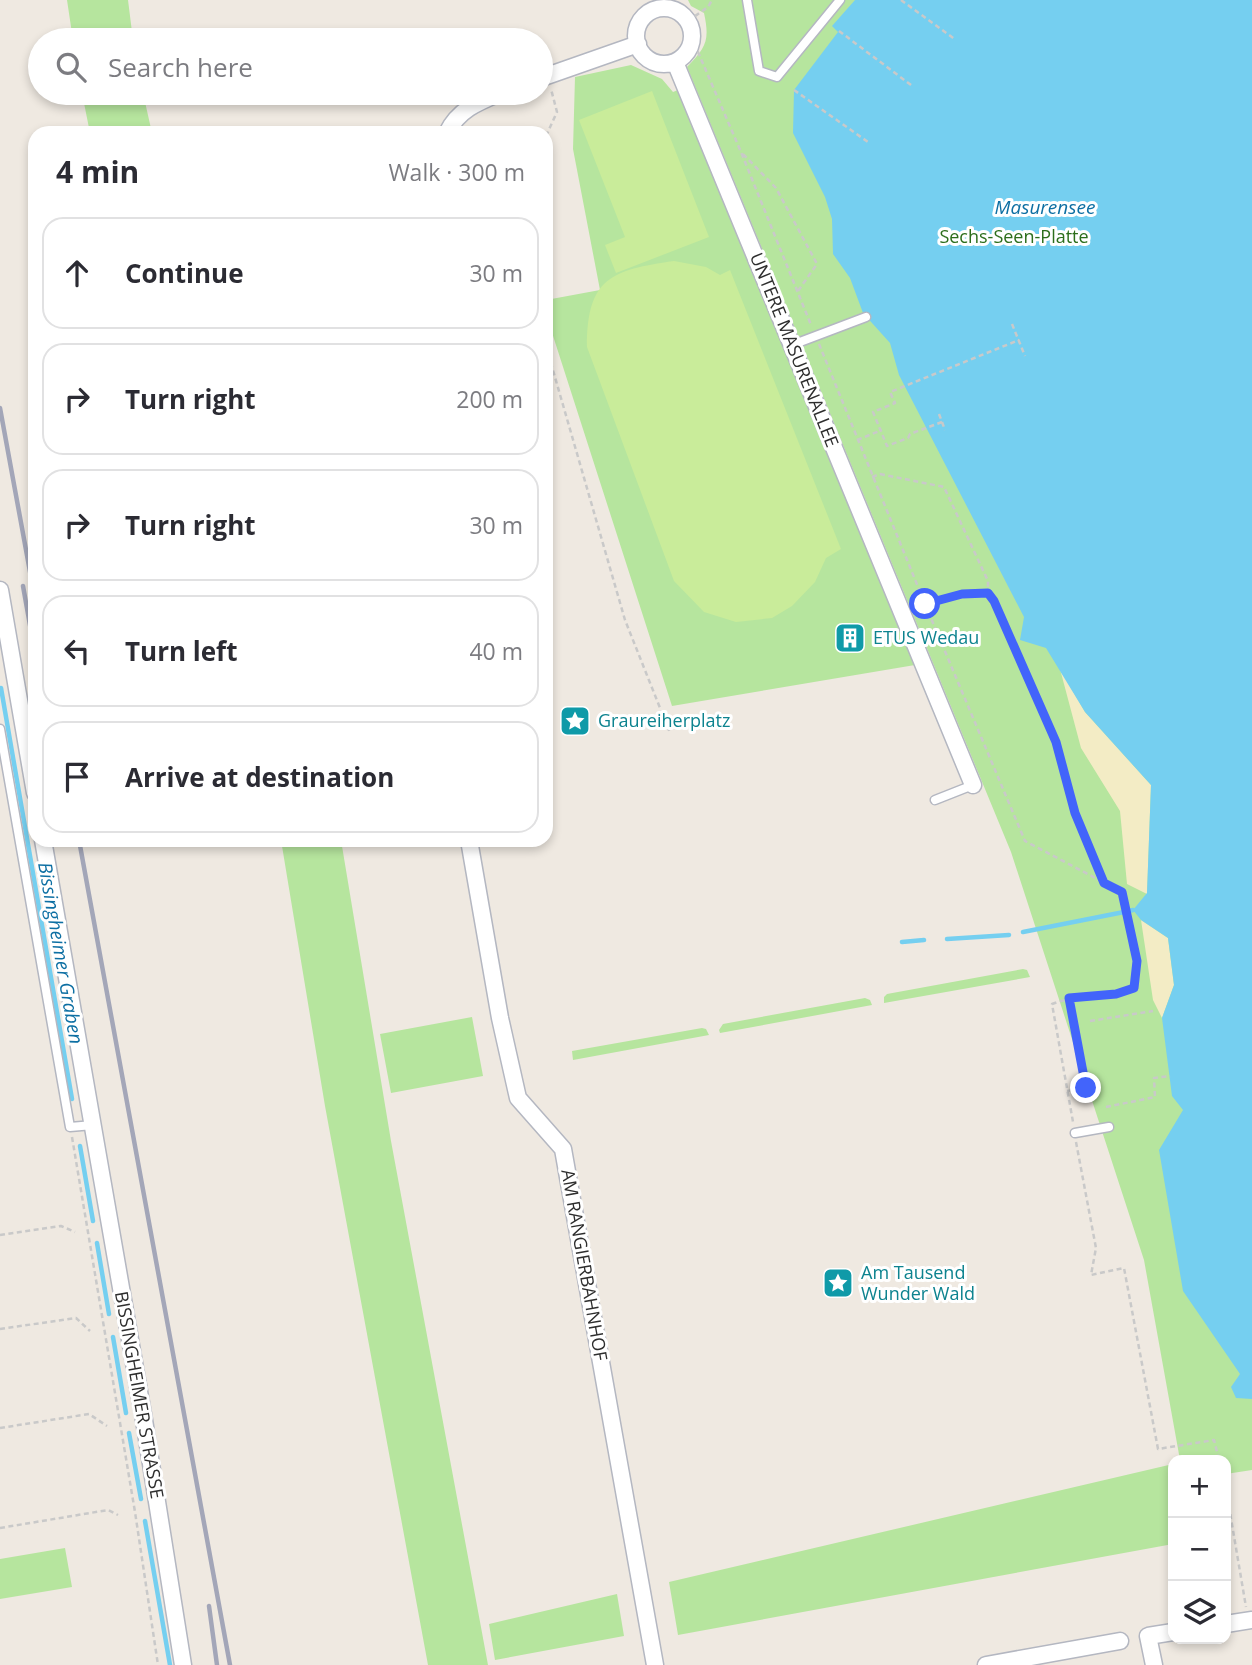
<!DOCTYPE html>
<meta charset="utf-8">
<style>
body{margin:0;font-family:"Open Sans",sans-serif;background:#f7f7f7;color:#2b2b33}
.controls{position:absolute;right:21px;bottom:21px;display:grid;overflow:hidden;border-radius:14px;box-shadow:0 4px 10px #0003}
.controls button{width:63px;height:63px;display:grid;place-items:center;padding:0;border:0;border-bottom:2px solid #e1e1e2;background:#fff;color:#2b2b33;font:35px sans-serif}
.stop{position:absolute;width:21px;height:21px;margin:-16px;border:5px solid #4264fb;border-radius:50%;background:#fff}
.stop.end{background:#4264fb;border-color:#fff;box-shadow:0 2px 7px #0008}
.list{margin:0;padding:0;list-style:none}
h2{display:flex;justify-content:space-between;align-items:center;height:91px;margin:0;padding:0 28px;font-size:30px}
h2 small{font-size:23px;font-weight:400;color:#7c7c81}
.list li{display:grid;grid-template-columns:46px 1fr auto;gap:21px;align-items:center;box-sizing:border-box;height:112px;margin:0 14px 14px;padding:0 14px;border:2px solid #e1e1e2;border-radius:21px}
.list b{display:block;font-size:26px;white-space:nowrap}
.list em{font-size:23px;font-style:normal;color:#7c7c81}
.icon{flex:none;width:38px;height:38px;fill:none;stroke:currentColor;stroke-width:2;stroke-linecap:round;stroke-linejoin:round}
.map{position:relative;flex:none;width:1252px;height:1665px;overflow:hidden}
.search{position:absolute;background:#fff;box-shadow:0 4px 10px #0003;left:28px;top:28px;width:525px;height:77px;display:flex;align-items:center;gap:18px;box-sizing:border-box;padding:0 24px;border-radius:38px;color:#7c7c81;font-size:26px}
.panel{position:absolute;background:#fff;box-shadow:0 4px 10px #0003;left:28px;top:126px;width:525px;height:721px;border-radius:21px}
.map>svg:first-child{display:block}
</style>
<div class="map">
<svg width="1252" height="1665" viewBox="0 0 1252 1665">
<rect width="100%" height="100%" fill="#efe9e1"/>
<path fill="#b6e59e" d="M67,0H128L133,40H73Z
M688,0H1252V1470L1226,1474V1460H1180L1144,1260L1011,852L687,67C706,47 710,41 704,13L691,6Z
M631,65L662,79L673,92L678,90L915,665L672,706L546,314V300L600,290L573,149L575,77Z
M82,93H143L152,133H90Z
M281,840H341L391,1141L488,1665H428L325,1106Z
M1023,969L1027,970L1030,977L884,1003V997L887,994Z
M865,998L870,1000L872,1005L720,1033L719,1030L723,1024Z
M472,1017L483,1076L391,1093L380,1034Z
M702,1028L706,1029L709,1035L573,1060L572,1051Z
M1173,1464V1544L678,1635L669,1582Z
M65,1548L72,1587L0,1599V1559Z
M617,1594L624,1636L495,1660L489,1624Z"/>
<path fill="#f3ecc5" d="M1060,669L1085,712L1151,785L1147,894L1127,884L1120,811L1081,748Z
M1141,920L1168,938L1174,985L1162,1018L1153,1000Z"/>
<path fill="#c9ec9a" d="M652,91L709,237L616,273L605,245L625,237L579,120Z
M674,261L706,267L720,275L730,270L841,549L826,558L815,582L792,606L772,618L736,622L704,612L674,581L587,347C587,278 611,270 674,261Z"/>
<path fill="#75cff0" d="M855,0H1252V1399L1236,1398L1231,1387L1240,1374L1183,1291L1159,1150L1183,1110L1172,1096L1162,1018L1174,985L1168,938L1141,920L1133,910L1147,893L1151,785L1085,712L1046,648L1020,640L1024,617L899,375L890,343L863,313L850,278L833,254L832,219L825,197L793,133L794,90L838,32L832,26Z"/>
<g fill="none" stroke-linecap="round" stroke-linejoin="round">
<path stroke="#75cff0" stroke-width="4.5" d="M1,688L72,1099
M1129,911L1133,910
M1023,932L1124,912
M947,939L1009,935
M902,942L924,940
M80,1146L93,1221
M97,1243L109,1314
M113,1337L126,1413
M129,1433L141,1499
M145,1521L170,1665"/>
<g stroke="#b4b7c1" stroke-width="11">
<path id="service" d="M747,0L759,71L777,77L840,0
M792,345L866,317
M0,729L70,1127L93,1125
M935,800L973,785
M1075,1133L1109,1127"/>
</g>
<g stroke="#b4b7c1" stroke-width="19">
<path id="minor" d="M636 36a28 28 0 1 1 56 0a28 28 0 1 1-56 0Z
M675,62L973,785
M541,78L638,44
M447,133C458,110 478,102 500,93
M0,590L35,793
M43,840L144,1420L183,1665
M469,840L500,1018L518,1098L563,1149L655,1665
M1226,1624L1252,1620
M986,1665L1120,1641
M1154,1665L1148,1636L1173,1632"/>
</g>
<path stroke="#c9c9c9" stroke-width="2.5" stroke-dasharray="5 3.5" stroke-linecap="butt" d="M901,0L956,40
M669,9L670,0
M688,21L708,7L712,0
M839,31L911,85
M690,48L698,52L741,152L811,325
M794,90L868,142
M546,136L557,112L551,89
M743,154L776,188L817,264L798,291
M1012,324L1025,356
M819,344L925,604L1025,841L1122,892L1137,961L1134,988C1107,997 1079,994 1052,1004L1073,1122
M546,346L625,620L670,733
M939,414L945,430
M942,422L910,434L908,438L887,446L873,412L895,403L890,392L1019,340
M857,440L882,430
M872,477L880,474L944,487L988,581V593L994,601L1056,742L1075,813L1104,881
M925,604L962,594L988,593
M1090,1021L1153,1011
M1067,1091L1086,1088L1069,998
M1106,1107L1155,1097L1154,1078L1170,1076
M72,1137L135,1512L158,1665
M1076,1142L1096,1248L1091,1275L1124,1268L1158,1449L1214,1440L1219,1460
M0,1235L61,1226L75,1232
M0,1329L76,1318L90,1331
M0,1428L89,1414L107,1426
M1226,1489L1246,1607
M0,1528L108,1510L118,1515"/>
<use href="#service" stroke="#fff" stroke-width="8"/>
<use href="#minor" stroke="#fff" stroke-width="16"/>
<path stroke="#a3a6b8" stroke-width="4.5" d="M0,408L35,599
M23,586L35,653
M79,840L230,1665
M209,1606L217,1665"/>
</g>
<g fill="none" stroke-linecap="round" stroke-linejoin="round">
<path stroke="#4264fb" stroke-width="9" d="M925,604L962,594L988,593L994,601L1056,742L1075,813L1104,883L1122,892L1137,961L1134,988L1116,994L1069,998L1086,1088"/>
</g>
<defs>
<g id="building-square" transform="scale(1.575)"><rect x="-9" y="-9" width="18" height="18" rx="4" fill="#0f9aa8" stroke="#fff"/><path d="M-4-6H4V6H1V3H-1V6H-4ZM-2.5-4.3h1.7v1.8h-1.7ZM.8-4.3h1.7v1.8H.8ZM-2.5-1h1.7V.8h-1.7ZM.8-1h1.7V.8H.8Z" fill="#fff"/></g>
<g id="sight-square" transform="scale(1.575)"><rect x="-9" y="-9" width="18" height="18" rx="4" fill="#0f9aa8" stroke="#fff"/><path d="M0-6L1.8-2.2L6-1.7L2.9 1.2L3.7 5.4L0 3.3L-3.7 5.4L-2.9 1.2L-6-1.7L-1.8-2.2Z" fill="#fff"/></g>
</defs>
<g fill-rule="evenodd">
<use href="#building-square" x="850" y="638"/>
<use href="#sight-square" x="575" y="721"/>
<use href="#sight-square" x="838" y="1283"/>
</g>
<g text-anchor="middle" stroke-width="6" stroke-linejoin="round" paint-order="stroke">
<g font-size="18" fill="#2c6e1b" stroke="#fff">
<text x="1014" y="243">Sechs-Seen-Platte</text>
</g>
<g font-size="18" fill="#2e2e2e" stroke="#fff">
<text transform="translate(794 350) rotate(68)" y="6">UNTERE MASURENALLEE</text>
<text transform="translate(584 1265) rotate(80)" y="6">AM RANGIERBAHNHOF</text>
<text transform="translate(139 1395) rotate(80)" y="6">BISSINGHEIMER STRASSE</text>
</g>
<g font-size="18" fill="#0d838f" stroke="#fff" text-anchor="start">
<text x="873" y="644">ETUS Wedau</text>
<text x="598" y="727">Graureiherplatz</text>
<text x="861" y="1279">Am Tausend<tspan x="861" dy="21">Wunder Wald</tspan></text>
</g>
<g font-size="19" font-style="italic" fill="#0d6fa3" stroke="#fff">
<text x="1045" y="214">Masurensee</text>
<text transform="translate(61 953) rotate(80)" y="7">Bissingheimer Graben</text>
</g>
</g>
</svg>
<div class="controls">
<button>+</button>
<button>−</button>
<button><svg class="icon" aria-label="layers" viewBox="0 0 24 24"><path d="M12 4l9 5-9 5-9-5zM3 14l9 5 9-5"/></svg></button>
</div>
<div class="stop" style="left:925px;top:604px"></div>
<div class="stop end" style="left:1086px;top:1088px"></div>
<div class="search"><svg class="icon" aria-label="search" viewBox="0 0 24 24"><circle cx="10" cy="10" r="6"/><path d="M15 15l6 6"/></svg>Search here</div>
<section class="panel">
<h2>4 min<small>Walk · 300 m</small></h2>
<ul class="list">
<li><svg class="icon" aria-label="ahead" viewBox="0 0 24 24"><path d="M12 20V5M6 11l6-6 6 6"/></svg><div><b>Continue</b></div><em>30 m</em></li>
<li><svg class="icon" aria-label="right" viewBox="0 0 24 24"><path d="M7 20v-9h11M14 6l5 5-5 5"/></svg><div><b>Turn right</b></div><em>200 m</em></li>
<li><svg class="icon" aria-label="right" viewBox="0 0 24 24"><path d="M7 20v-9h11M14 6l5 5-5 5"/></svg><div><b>Turn right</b></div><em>30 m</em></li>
<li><svg class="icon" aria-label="left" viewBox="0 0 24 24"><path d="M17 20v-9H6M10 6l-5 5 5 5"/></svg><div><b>Turn left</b></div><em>40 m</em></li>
<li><svg class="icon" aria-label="arrive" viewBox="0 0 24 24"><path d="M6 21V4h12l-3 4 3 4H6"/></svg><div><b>Arrive at destination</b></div></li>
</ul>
</section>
</div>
